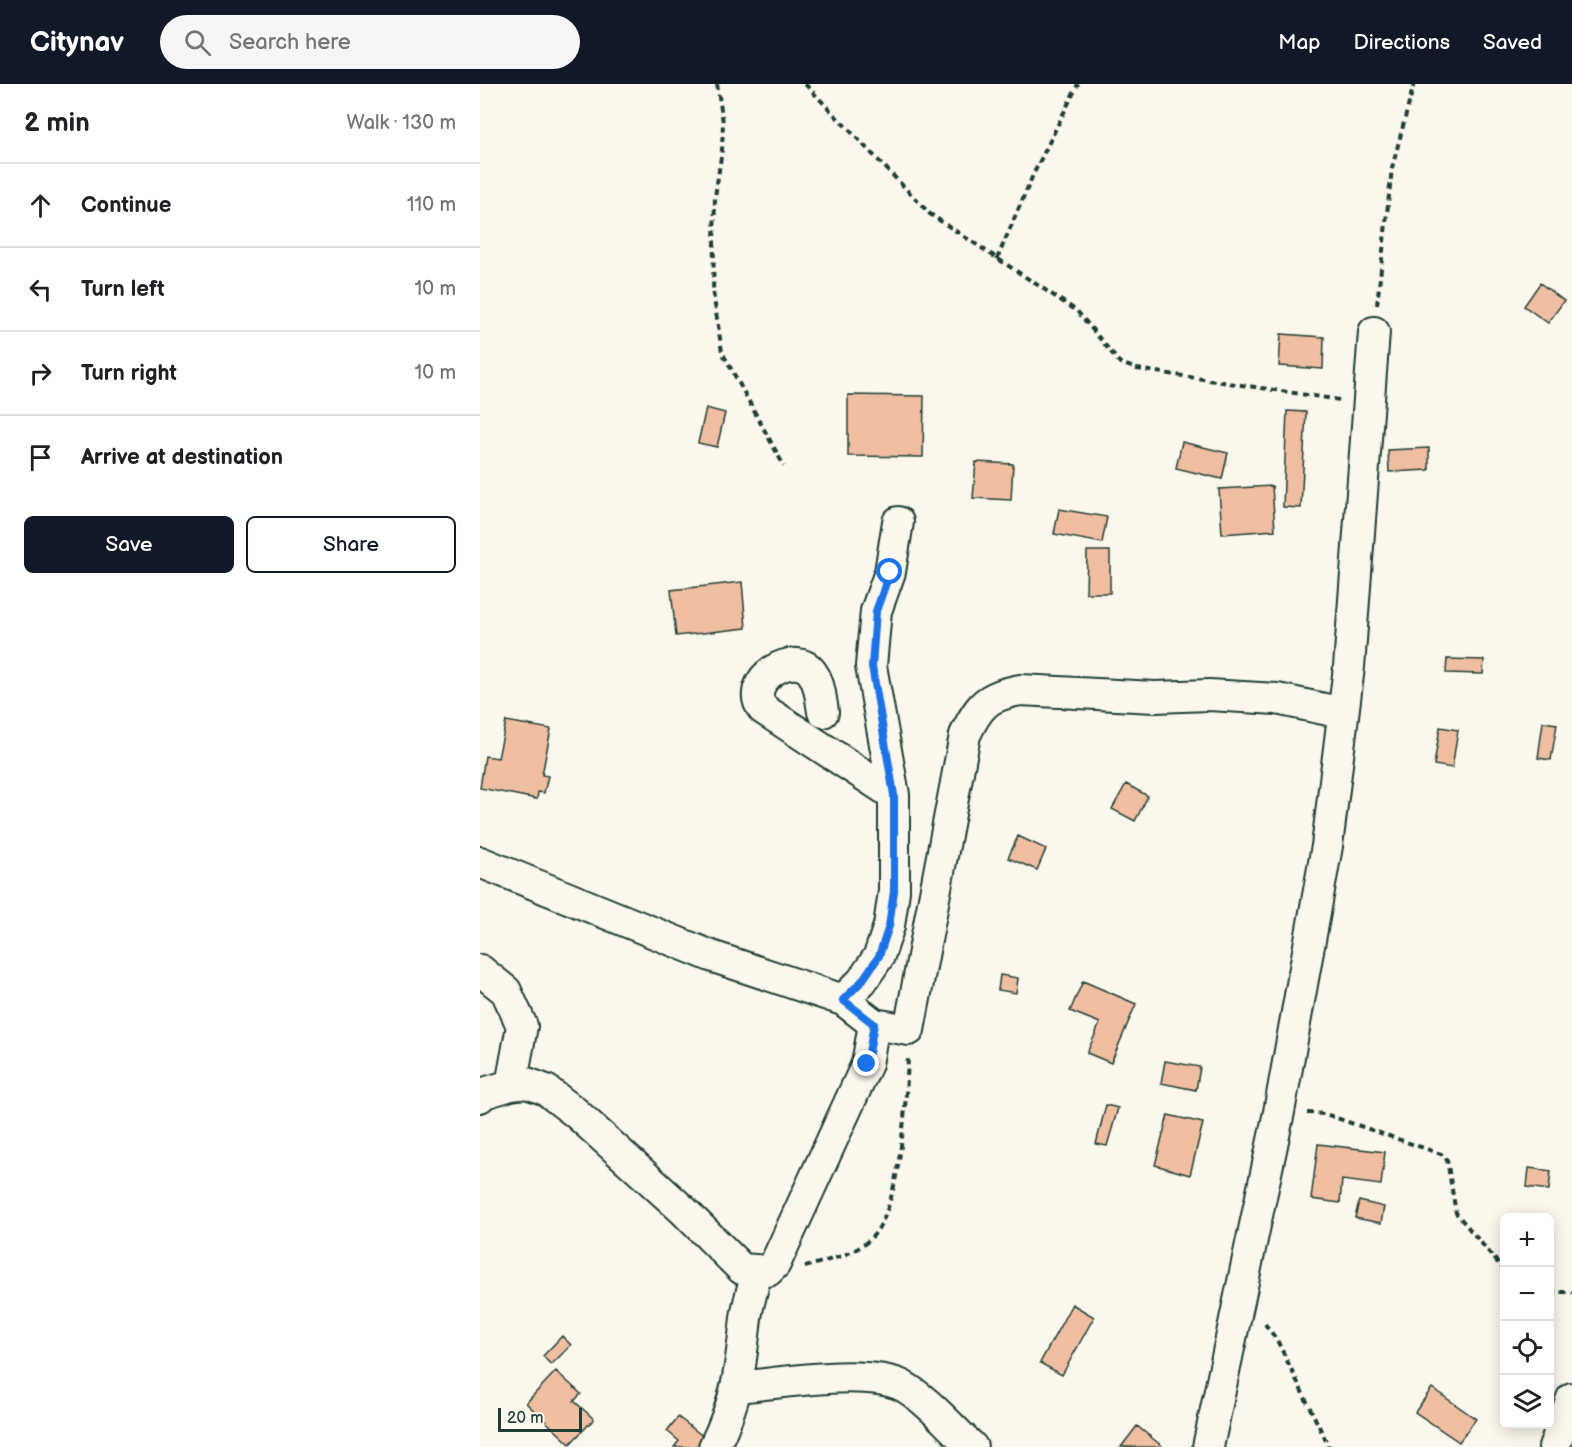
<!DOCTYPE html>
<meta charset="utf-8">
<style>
body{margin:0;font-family:"Balsamiq Sans",sans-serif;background:#f6f6f6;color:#202124}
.controls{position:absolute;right:18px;bottom:18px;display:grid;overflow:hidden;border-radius:9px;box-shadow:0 3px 15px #0003}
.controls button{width:54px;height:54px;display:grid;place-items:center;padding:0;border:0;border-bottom:2px solid #e0e0e0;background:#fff;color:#202124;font:30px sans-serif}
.scale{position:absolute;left:18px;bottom:15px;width:84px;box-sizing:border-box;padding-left:6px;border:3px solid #1f3d34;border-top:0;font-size:16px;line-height:21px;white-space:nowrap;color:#1f3d34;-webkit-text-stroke:4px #fbf7ec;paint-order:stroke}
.stop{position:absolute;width:18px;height:18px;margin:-14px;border:4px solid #1a73e8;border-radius:50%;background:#fff}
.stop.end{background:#1a73e8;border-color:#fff;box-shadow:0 2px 6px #0008}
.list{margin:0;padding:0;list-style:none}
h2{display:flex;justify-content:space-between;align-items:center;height:78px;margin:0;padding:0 24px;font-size:26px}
h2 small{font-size:20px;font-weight:400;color:#757577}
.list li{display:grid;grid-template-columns:39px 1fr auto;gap:18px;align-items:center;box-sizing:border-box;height:84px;padding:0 24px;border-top:2px solid #e0e0e0}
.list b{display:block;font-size:22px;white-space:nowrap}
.list em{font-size:20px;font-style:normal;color:#757577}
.actions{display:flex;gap:12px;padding:18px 24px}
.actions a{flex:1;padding:14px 0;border:2px solid #111827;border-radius:9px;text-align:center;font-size:21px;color:#111827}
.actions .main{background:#111827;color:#fff}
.icon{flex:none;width:33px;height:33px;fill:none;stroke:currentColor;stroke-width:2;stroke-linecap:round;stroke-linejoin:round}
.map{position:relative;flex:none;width:1092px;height:1363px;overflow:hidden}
header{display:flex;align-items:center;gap:36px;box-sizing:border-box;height:84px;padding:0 30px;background:#111827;color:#fff}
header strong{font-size:28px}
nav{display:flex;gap:33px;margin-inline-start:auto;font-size:21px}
.search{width:420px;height:54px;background:#f6f6f6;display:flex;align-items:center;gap:15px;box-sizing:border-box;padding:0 21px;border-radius:33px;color:#757577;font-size:22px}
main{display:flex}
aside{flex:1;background:#fff}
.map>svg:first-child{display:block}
</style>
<header>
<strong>Citynav</strong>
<div class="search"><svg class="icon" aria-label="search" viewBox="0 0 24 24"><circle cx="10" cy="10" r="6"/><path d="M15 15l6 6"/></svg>Search here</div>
<nav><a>Map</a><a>Directions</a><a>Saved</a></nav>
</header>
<main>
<aside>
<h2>2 min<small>Walk · 130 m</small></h2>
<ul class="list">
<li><svg class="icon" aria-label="ahead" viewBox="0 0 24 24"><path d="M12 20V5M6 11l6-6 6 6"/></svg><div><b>Continue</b></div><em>110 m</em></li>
<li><svg class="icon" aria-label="left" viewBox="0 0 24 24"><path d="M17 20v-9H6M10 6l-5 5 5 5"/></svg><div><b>Turn left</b></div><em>10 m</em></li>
<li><svg class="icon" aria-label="right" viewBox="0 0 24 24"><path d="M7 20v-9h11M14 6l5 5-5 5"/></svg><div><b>Turn right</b></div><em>10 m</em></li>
<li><svg class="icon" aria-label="arrive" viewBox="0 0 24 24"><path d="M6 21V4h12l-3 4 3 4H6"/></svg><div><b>Arrive at destination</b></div></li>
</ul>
<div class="actions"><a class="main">Save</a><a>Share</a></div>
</aside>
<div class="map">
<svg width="1092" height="1363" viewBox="0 0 1092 1363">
<rect width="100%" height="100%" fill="#fbf7ec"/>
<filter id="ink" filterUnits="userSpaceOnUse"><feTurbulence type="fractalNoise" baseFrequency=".0167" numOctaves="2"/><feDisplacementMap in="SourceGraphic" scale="12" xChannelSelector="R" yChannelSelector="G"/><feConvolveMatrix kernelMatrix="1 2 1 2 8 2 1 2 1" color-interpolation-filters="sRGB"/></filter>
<g filter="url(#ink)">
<path fill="#f0bea1" stroke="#1f3d34" stroke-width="1.5" d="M1060,199L1084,217L1068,239L1044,222Z
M801,250L844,253L843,285L799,282Z
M368,311L444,312L443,373L368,372Z
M226,324L245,329L237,363L218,359Z
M807,327L826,328L821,424L803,423Z
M702,358L748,369L742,395L696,384Z
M949,364V386L909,388L908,366Z
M496,378L533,380L531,416L493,414Z
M792,402L795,446L742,450L739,405Z
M579,425L627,433L622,459L574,450Z
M607,467H630V509H606Z
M262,498L266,544L196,552L191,506Z
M967,575L1004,576L1003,590L966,589Z
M26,637L71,645L62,691L68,692L64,709L58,708L57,715L0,704L5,672L18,674Z
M1063,638L1077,640L1071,676L1058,674Z
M960,643L978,646L972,684L954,681Z
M646,700L668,712L655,737L632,725Z
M538,752L566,765L557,786L528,774Z
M520,891L538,894L536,909L518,906Z
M603,897L656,920L631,979L607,969L620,939L590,927Z
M685,977L720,983L716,1006L681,999Z
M626,1021L638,1024L627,1062L616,1060Z
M688,1031L723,1039L710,1091L675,1081Z
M838,1060L905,1068L901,1101L862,1096L860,1119L831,1115Z
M1049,1084L1071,1087L1069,1106L1047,1103Z
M879,1117L904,1123L901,1139L875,1134Z
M592,1220L614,1233L582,1291L560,1279Z
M82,1252L91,1261L71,1281L63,1272Z
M76,1287L101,1310L94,1317L114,1335L90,1360L46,1319Z
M952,1304L996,1335L979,1358L935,1328Z
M198,1333L229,1357L225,1363H194L199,1357L187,1347Z
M657,1342L682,1362L681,1363H641Z"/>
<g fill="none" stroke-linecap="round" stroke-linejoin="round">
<g stroke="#1f3d34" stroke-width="34">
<path id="minor" d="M343,628C341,616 340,600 333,590C316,562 261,597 283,625L414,711
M0,778L231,872L363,916L394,940L429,946L485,651C499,621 507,612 540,606L675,613L729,611L797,615L863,629
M0,886L26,907L42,942L31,1001L47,999L66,1006L96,1029L203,1126L262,1185L288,1187L295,1180L387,980L394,940
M363,916L382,897L399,872L409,842L414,807V711L391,582L396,527L410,488L418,438
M0,1013L4,1009L31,1001
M258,1303C300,1299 386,1284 423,1302C448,1316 471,1344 492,1363
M234,1363C258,1314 260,1287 266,1234C268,1218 274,1203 276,1188
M728,1363L799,1028L847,762L869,583L894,248
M1074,1363L1092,1314"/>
</g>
<path stroke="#1f3d34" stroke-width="4" stroke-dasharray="6 4.5" stroke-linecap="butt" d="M237,0L243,38L242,66L235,113L233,208L242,268L304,382
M325,0L450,130L597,227L640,279L657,285L860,316
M517,175L553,91L598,0
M897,221L912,84L934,0
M827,1029L845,1030L961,1070L967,1076L976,1129L1024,1186
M325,1183C347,1176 376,1171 392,1153C421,1123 426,1016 428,974
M1070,1208H1092
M785,1240L797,1256L849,1363"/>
<use href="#minor" stroke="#fbf7ec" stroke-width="30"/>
</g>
</g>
<g fill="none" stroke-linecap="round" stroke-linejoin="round" filter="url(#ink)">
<path stroke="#1a73e8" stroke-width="8" d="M387,980L394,940L363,916L382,897L399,872L409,842L414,807V711L392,582L396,527L410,488"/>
</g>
</svg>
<div class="controls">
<button>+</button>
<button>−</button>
<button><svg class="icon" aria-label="locate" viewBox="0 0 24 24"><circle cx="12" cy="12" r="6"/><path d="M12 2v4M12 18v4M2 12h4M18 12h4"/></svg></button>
<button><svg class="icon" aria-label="layers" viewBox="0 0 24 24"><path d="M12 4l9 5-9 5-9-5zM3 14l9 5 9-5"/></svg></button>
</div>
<div class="scale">20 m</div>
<div class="stop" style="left:410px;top:488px"></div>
<div class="stop end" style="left:387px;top:980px"></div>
</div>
</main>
